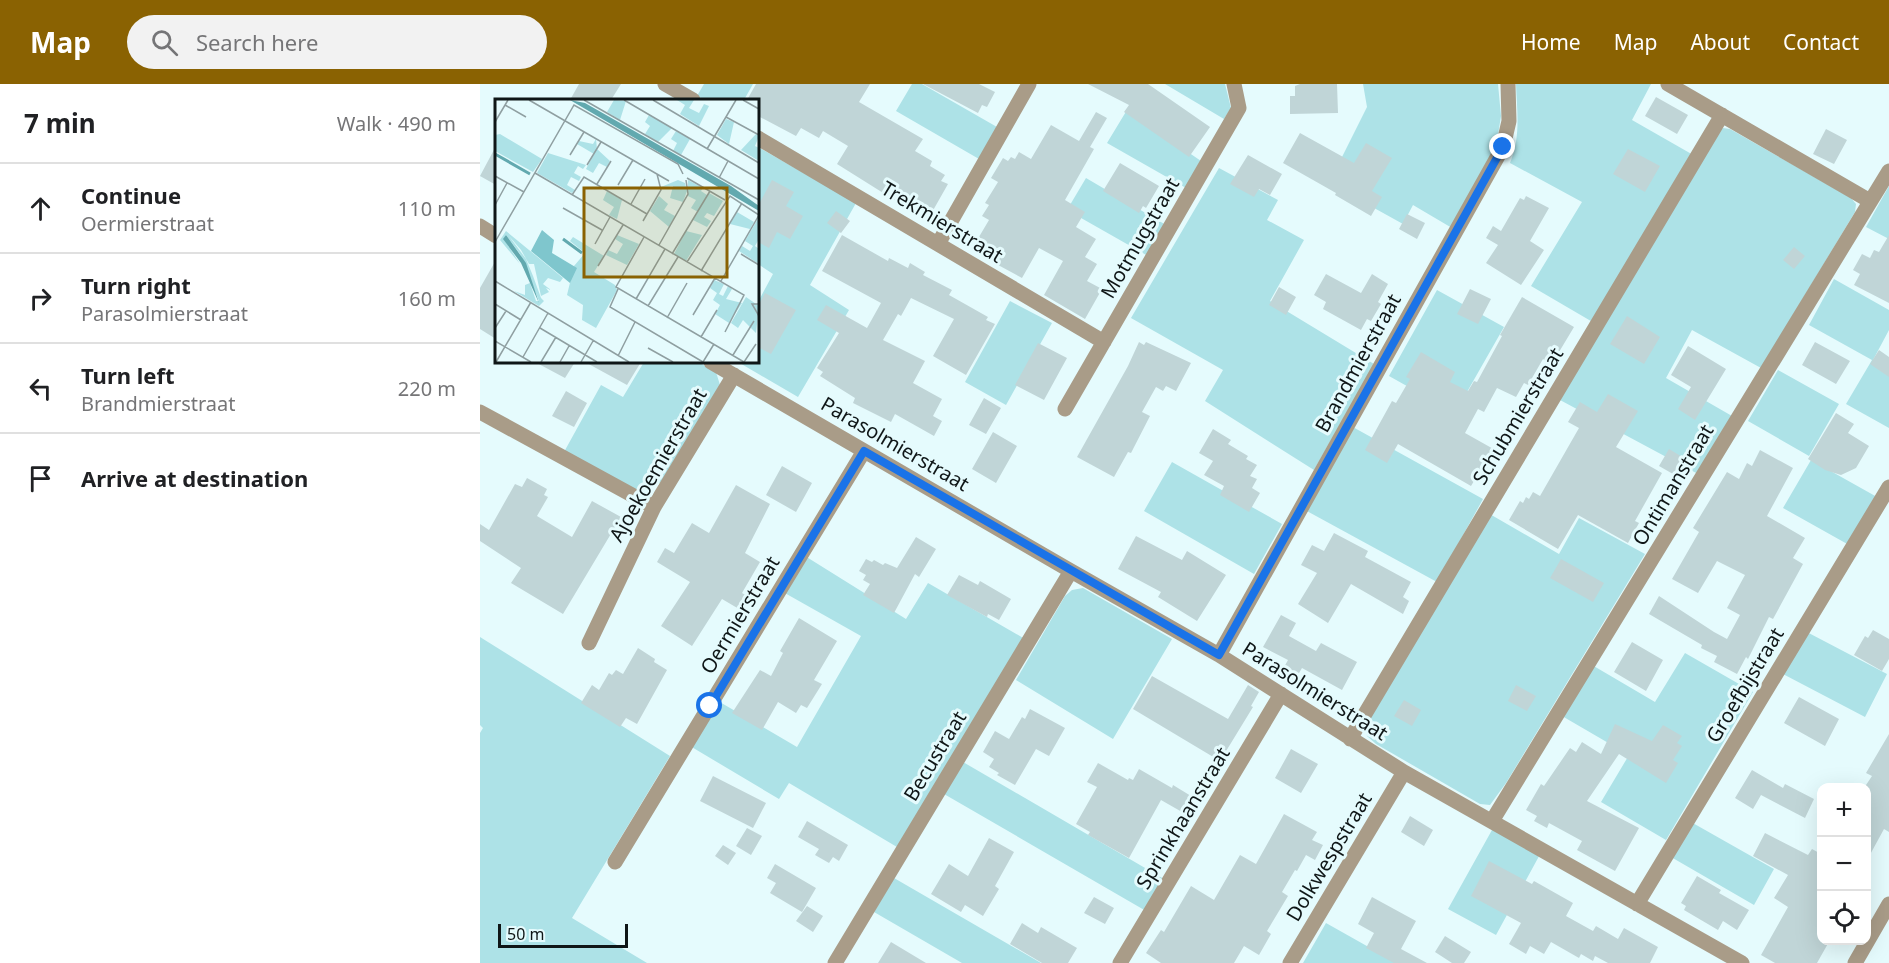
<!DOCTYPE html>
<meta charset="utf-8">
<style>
body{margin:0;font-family:"Noto Sans",sans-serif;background:#f2f2f2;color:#202124}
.controls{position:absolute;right:18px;bottom:18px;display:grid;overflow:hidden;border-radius:12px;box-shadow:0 6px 24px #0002}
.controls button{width:54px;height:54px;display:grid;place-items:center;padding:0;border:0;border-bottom:2px solid #e0e0e0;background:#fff;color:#202124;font:30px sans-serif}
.scale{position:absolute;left:18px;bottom:15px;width:130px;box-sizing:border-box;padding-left:6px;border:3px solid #0f1617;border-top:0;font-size:16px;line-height:21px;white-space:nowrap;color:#0f1617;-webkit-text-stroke:4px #e5fbfd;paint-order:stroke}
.stop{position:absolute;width:18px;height:18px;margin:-14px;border:4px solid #1a73e8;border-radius:50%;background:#fff}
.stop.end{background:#1a73e8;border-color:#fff;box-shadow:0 2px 6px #0008}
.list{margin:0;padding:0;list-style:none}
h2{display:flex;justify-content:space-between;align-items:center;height:78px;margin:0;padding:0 24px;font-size:26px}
h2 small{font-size:20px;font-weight:400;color:#757577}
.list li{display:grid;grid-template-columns:39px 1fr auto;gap:18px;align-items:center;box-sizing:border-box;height:90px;padding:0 24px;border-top:2px solid #e0e0e0}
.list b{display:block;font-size:22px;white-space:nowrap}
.list p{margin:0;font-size:20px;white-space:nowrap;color:#757577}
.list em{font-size:20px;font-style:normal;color:#757577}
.icon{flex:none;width:33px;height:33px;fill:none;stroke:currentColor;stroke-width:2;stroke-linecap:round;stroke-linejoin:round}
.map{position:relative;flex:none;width:1409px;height:879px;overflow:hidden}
header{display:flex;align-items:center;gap:36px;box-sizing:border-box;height:84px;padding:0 30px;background:#8a6202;color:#fff}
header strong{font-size:28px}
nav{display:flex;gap:33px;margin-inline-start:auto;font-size:21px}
.search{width:420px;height:54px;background:#f2f2f2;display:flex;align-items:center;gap:15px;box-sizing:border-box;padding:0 21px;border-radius:33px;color:#757577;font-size:22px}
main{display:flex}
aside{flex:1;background:#fff}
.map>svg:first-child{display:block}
</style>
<header>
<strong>Map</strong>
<div class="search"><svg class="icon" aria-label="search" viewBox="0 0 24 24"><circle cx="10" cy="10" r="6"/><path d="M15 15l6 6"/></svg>Search here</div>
<nav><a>Home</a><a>Map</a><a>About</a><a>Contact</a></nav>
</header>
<main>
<aside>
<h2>7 min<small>Walk · 490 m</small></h2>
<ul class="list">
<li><svg class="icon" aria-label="ahead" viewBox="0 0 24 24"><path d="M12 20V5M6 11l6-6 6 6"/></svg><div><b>Continue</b><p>Oermierstraat</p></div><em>110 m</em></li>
<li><svg class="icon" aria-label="right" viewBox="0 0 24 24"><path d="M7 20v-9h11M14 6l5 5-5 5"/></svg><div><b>Turn right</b><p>Parasolmierstraat</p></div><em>160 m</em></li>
<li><svg class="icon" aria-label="left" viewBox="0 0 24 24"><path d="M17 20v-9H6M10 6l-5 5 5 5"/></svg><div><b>Turn left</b><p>Brandmierstraat</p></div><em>220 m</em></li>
<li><svg class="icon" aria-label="arrive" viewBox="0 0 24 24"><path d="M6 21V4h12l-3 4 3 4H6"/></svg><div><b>Arrive at destination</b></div></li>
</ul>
</aside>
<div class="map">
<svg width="1409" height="879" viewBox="0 0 1409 879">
<rect width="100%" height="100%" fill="#e5fbfd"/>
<path fill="#ade2e7" d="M224,0H273L264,16H225L217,12Z
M432,0H442L517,43L499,75L416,27Z
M685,0H745L751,24L744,35Z
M883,0H1018L1021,32L1016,63L972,144L933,121L923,140L849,99L887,23Z
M1036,0H1171L1152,36L1215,72L1116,240L1051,202L1102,118L1030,79C1041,53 1037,27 1036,0Z
M647,26L721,77L706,104L627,59Z
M1243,44L1250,45L1371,114L1376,120L1375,128L1281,284L1212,246L1186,294L1252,332L1218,390L1080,316L1237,49Z
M278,63L376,119L330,201L369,226L318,313L258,278H278V218L293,190L278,180Z
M739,84L798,116L787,136L824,156L790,217L894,280L834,386L725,317L743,286L651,234Z
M606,94L686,141L668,172L587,126Z
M1409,102V155L1386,143Z
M1354,195L1409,226V246L1393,276L1409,285V344L1366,320L1392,276L1329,241Z
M957,206L1024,243L975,329L909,292Z
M530,217L572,239L526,321L485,298Z
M164,278H218L236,288L240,301L183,395C175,405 168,407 156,407L84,368L121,301L143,313Z
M1298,286L1359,320L1329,372L1268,337Z
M871,342L1003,415L957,498L825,426Z
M1331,376L1397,413L1369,461L1303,424Z
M692,378L802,440L774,490L664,427Z
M1008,429L1079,470L1099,434L1165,470L1026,699L1010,721L1000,720L896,660L887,652L885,642Z
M325,472L426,535L448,499L545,555L417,763L309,699L299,715L210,662L238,617L317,663L381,552L303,508Z
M603,504L692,555L633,655L536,596L585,512L592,506Z
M1323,546L1407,590L1385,633L1301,589Z
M0,553L190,672L92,834L167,879H0V649L3,644L0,641Z
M1205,569L1273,608L1186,756L1121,718L1149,671L1082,632L1112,581L1175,618Z
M483,678L684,795L666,827L464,710Z
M1017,737L1064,763L1016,851L968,825Z
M1211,738L1294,785L1274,821L1191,773Z
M414,794L561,879H482L394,828Z
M846,839L917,879H823Z"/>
<path fill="#c0d5d7" d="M99,0H141L131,16H90Z
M276,0H390L379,18L443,55L435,67L452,77L450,82L465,91L461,97L468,100L447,137L415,119L416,117L357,80L368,62L343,47L339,54L321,44L316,52L278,32V16H267Z
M443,0H499L515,8L507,23L502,21L498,29Z
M608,0H668L730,43L709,73L644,28L649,21Z
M820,0H857L858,29L810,30V12H815V2Z
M1176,13L1208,31L1197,50L1165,32Z
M616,28L627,34L610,63L614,65L585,116L605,128L596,143L616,155L605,173L617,180L607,197L622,205L605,235L564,211L583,177L559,164L542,194L507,175L509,172L493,163L509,136L502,132L509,121L505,119L518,98L511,94L523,74L528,77L531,73L535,75L539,68L551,75L571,41L599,57Z
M1346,45L1367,56L1354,80L1333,70Z
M820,49L874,79L886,59L912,74L892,107L902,113L891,132L855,111L856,109L803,79Z
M16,62V101L0,92Z
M1148,65L1180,82L1165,108L1133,90Z
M768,71L802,90L790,111L779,105L774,113L750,100Z
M640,79L679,102L666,124L663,122L659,129L623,107Z
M292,96L314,108L306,122L323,132L310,155L297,148L289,164L278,158V122Z
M1046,112L1069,124L1050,157L1064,166L1041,201L1006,179L1018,161L1006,154L1013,142L1021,147L1040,114L1044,116Z
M356,127L370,137L361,149L347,139Z
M927,130L945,139L937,155L919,145Z
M362,151L408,177L409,174L428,184L430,179L445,188L443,191L472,206L469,211L508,233L506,236L515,240L486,291L453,272L474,235L431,214L421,232L418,230L403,256L445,277L433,299L462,315L453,332L462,337L454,352L415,330L411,338L373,319L375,314L340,292L343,288L337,284L359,249L337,236L346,221L387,244L401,219L342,187Z
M1409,151V219L1374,201L1380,190L1373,186L1382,170L1390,174L1394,166L1399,168Z
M1314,163L1325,172L1314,185L1303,176Z
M16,176V255L0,245V204Z
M846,190L881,209L892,190L908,200L898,218L901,220L891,237L887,235L881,246L843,225L846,218L834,211Z
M799,203L816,213L806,231L789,221Z
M990,205L1011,215L998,240L977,230Z
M285,209L316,226L291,270L278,263V222Z
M1042,213L1094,243L1079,268L1073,264L1066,277L1063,275L1048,301L1044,299L1036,313L1017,304L1004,328L998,325L985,349L1017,367L1001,395L997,392L991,402L918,360L907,379L885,366L912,317L916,319L930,295L926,293L941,268L975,288L970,298L988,307L994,297L997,298L1022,252L1020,251Z
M1147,232L1180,253L1164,280L1130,260Z
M659,258L664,261L666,258L711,279L696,307L686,302L683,307L676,303L662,328L670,332L651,369L648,368L634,393L597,373L648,282Z
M1335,258L1370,277L1356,300L1322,281Z
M558,259L587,274L564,316L535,301Z
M1208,262L1246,285L1215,336L1198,325L1211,303L1191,291Z
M1399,266L1409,273V293L1390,280Z
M55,278H95L85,294Z
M105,278H161L147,301Z
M86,307L107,319L94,343L72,332Z
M1128,310L1158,327L1136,363L1182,389L1155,437L1159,439L1148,459L1098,431L1078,465L1029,436L1040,417L1043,419L1046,413L1049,415L1053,408L1060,412L1099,344L1088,338L1100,318L1117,328Z
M504,314L521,324L506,350L489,341Z
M1356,329L1374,340L1368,349L1389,362L1376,384L1361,391L1345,386L1328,375Z
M733,345L751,356L748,360L768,372L766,375L777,381L770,392L777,395L772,404L780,409L769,428L740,411L744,402L724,391L733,377L719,369Z
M513,348L537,362L516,399L492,385Z
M1189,365L1204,374L1193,390L1179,382Z
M1280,366L1313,384L1287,432L1325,454L1313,474L1323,480L1293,535L1289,533L1268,575L1266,573L1257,590L1234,578L1237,572L1221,564L1222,561L1169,530L1179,512L1234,548L1247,555L1260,531L1247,524L1265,491L1237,477L1218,509L1192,495L1219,448L1213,444L1247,388L1259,395L1267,379L1272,382Z
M302,382L332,399L316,428L286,411Z
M47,394L67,405L64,411L68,413L57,432L92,453L112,417L141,433L83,530L31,499L41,484L0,457V440L9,446L35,400L42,403Z
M256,401L290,420L265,469L280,478L262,509L267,512L259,525L242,515L212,562L181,542L210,498L177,478L185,464L194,469L212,439L229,449Z
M854,449L888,467L885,473L931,498L923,513L929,517L923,530L871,500L848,539L818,520L837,489L821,481L832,461L844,467Z
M656,452L702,476L707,467L746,491L717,537L678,513L681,508L638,485Z
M436,453L456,465L439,493L435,490L414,529L383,511L390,500L383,496L386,491L379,487L386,475L392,478L394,476L403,481L405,479L417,484Z
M1081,475L1124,499L1113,518L1070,494Z
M479,491L498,501L500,497L531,515L519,536L508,530L507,533L467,511Z
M801,531L816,539L809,552L836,567L841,559L877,578L862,606L822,584L812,601L798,594L808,576L783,563Z
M319,534L357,557L334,596L342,600L327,624L321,621L316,629L298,618L282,646L252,629L280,586L291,592L303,569L300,567Z
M1393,546L1409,555V575L1402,587L1374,571L1385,552L1388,554Z
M1152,558L1183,576L1166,607L1134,588Z
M158,564L175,575L174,578L187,586L157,640L146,634L140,643L101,619L112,601L119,606L129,589L132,591L136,586L143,590Z
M672,592L748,635L768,601L779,608L771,622L773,623L740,677L653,625Z
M1036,601L1056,612L1047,627L1028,617Z
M1319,613L1359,635L1345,662L1304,639Z
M924,616L941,626L932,642L914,632Z
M550,625L585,644L569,672L556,665L535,701L517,691L519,689L509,683L514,675L503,668L515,647L529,655L542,633L545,635Z
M1135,640L1172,657L1183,641L1202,652L1197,659L1202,662L1193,676L1198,679L1186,699L1139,670L1107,717L1159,744L1135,787L1097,766L1102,757L1069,739L1067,744L1054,737L1057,732L1046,726L1061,700L1064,702L1090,664L1096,668L1102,658L1121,670Z
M1409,650V748L1404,745L1386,778V701L1392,692L1386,689Z
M811,665L838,680L821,709L795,694Z
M618,679L648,696L649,694L653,696L659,685L692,704L693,701L711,712L702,728L681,716L649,774L608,751L610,748L596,740L617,703L607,698Z
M1272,686L1303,704L1305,700L1334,715L1325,734L1281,711L1273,725L1255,714Z
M233,692L286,719L273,744L220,717Z
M804,730L837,748L832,756L843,761L835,776L826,771L817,787L815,786L802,808L808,812L787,847L791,850L779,871L764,862L754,879H681L666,869L681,846L684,848L711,802L734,816L760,771L776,780Z
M930,732L953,746L944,762L921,748Z
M327,737L368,761L359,777L353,773L349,779L335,771L339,765L318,753Z
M267,744L282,752L271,771L256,762Z
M1285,749L1328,771L1332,765L1341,770V856H1350L1337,879H1295L1281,871L1308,823L1294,814L1308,791L1273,772Z
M509,754L534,768L515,802L519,805L503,832L485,821L481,828L451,810L469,780L488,792Z
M243,761L256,769L248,781L235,772Z
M1009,777L1052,800L1054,797L1093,819L1086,832L1113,847L1116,842L1138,855L1144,844L1178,863L1170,879H1128L1115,872L1113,877L1101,870L1099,874L1071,858L1064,870L1050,862L1046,870L1029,860L1041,839L991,812Z
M295,780L336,804L322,828L290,809L296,799L287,794Z
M1217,792L1241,806L1239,809L1269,826L1257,846L1243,837L1238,846L1204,826L1206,822L1201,819Z
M614,813L634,824L625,840L604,829Z
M892,813L936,837L921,865L947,879H914L886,864L894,849L878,840Z
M327,822L343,832L333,848L316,837Z
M542,839L558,849L561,843L597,864L588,879H562L530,860Z
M965,852L991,868L984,879H972L955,868Z
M411,858L446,879H398Z"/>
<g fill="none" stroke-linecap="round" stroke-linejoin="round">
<path stroke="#a99c88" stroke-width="15" d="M185,0L213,16
M1188,0L1390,117
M278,54L624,258
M0,142L16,152
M458,160L549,0
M231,278L591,487L739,571L924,688L1262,879
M585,325L759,24L754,0
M0,328L174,423
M109,559L174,423L254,291
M739,571L1023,63L1029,37L1028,0
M870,655L1242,31
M1012,737L1409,87
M135,778L384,367
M1157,820L1409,403
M355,879L591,487
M640,879L801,610
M810,879L924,688
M1375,879L1409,820"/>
</g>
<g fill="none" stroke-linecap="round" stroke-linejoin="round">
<path stroke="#1a73e8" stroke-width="8" d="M230,622L384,367L739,571L1023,63"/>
</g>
<g text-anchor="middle" stroke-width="6" stroke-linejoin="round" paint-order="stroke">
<g font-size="20" fill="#0f1617" stroke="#e5fbfd">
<text transform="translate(462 138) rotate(31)" y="7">Trekmierstraat</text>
<text transform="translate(660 154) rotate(-60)" y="7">Motmugstraat</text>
<text transform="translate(878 279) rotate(-61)" y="7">Brandmierstraat</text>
<text transform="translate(1038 332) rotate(-59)" y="7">Schubmierstraat</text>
<text transform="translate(415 360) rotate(30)" y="7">Parasolmierstraat</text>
<text transform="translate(178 381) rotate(-60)" y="7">Ajoekoemierstraat</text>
<text transform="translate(1193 401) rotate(-59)" y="7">Ontimanstraat</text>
<text transform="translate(260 531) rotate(-59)" y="7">Oermierstraat</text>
<text transform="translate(1265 601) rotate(-59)" y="7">Groefbijstraat</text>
<text transform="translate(835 607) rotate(32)" y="7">Parasolmierstraat</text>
<text transform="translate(455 672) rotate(-59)" y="7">Becustraat</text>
<text transform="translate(703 734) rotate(-59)" y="7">Sprinkhaanstraat</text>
<text transform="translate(849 773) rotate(-59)" y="7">Dolkwespstraat</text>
</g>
</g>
<g transform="translate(15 15)">
<rect width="264" height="264" fill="#e5fbfd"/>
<path d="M119,1L131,2L125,21L112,13ZM182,1H199L194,9L204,14L209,5L214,7L204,27L185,15L190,6ZM154,16L177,29L163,43L150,35L155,27L150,23ZM231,20L239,23L234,45L222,36ZM181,32L195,40L186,56L178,52L182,44L176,40ZM5,35L47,60L38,73L0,52V36ZM261,35L264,37L260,47L264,49V62L246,51ZM101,40L102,50L115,62L112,68L104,64L98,74L91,70L99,55L82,45L84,42L98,45ZM53,54L91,66L88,70L83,67L79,74L86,78L84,82L76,78L72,86L80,91L77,94L42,74ZM183,81L190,84L192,92L188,103L175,99L178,87L166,88ZM193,81L208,89L206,92L212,96L214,94L228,102L219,117L212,114L209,118L216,122L212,128L198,121L203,113L196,109L201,101L193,97ZM112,92L127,101L122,120L114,116L119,108L108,101ZM164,97L173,105L169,111L180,117L174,128L155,112ZM242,113L259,123L255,130L235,125ZM264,118V140L260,147L264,150V165L244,152L247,147L255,152L258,147L250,142ZM11,132L68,179L65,183L53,179L48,185L56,191L51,189L54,193L46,197L39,165H34L26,151L14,137L31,160L38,177L46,199L49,202L44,207L19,192L30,196V186L35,184L41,202H44L25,155L11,136L9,140L25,165L5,141ZM191,132L207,136L191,162L179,155ZM122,136L144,145L132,166L111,156L113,151L122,155L128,145L120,140ZM78,138L109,157L99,173L120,186L122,191L101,229L87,221L88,206L72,196L79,167L90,154L75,142ZM219,181L229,185L224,195L228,197L233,187L237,190L231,200L247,204L234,224L220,215L225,206L218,201L222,194L215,189ZM251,198L264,207L261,234L248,221L243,229L236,224Z" fill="#ade2e7"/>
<path d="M47,131L59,141L57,154L82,169L75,184L36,152Z" fill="#7fc6cd"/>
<path d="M75,1L90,4L236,87L264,107V112ZM11,136L31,164L44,204L26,164L8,140Z" fill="#62a9af"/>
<path fill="none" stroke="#62a9af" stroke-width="3" d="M0,55L35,75M68,140L87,154"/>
<path fill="none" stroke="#8f9fa1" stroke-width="1.5" d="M34,1L174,82M89,1L264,101M129,1L264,80M158,1L264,64M248,1L264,10M10,6L31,18M231,18L264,36M0,23L13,1M212,50L241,1M75,56L89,33M92,66L106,43M40,74L249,196L230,233M0,77L29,93M192,79L230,101M224,79L233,62M102,85L116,62M123,86L138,61M77,96L89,78L152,115M136,105L150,80M0,106L12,84M68,109L107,131M148,122L166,91L162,75M149,138L121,188L249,263M0,143L79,6L183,65L188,75M100,145L115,118M164,146L193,95L191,81M177,155L215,92M246,155L264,166M192,163L235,97L264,116L226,182M103,167L128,126M206,172L247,104M0,182L134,263M123,190L115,208L208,263M141,200L170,150M0,205L26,221M264,205H257L264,217M153,207L183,158M198,216L220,179M172,219L192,184M0,229L11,212M45,229L102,263M206,238L222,211M0,242L36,263M153,249L178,263M238,256L259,222M123,257L140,223M28,258L53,214M1,263L36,203M46,263L61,238M65,263L74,247M86,263L98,242M208,263L219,245M249,263L261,245"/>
<path fill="#8a6202" fill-opacity="0.15" stroke="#8a6202" stroke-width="3" d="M89,89H232V178H89Z"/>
<rect width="264" height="264" fill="none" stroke="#0f1617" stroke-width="3"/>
</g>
</svg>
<div class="controls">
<button>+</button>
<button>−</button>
<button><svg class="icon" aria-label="locate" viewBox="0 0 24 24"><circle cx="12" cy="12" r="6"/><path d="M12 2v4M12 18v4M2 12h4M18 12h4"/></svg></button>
</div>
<div class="scale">50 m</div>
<div class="stop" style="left:230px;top:622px"></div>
<div class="stop end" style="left:1023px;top:63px"></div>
</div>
</main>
